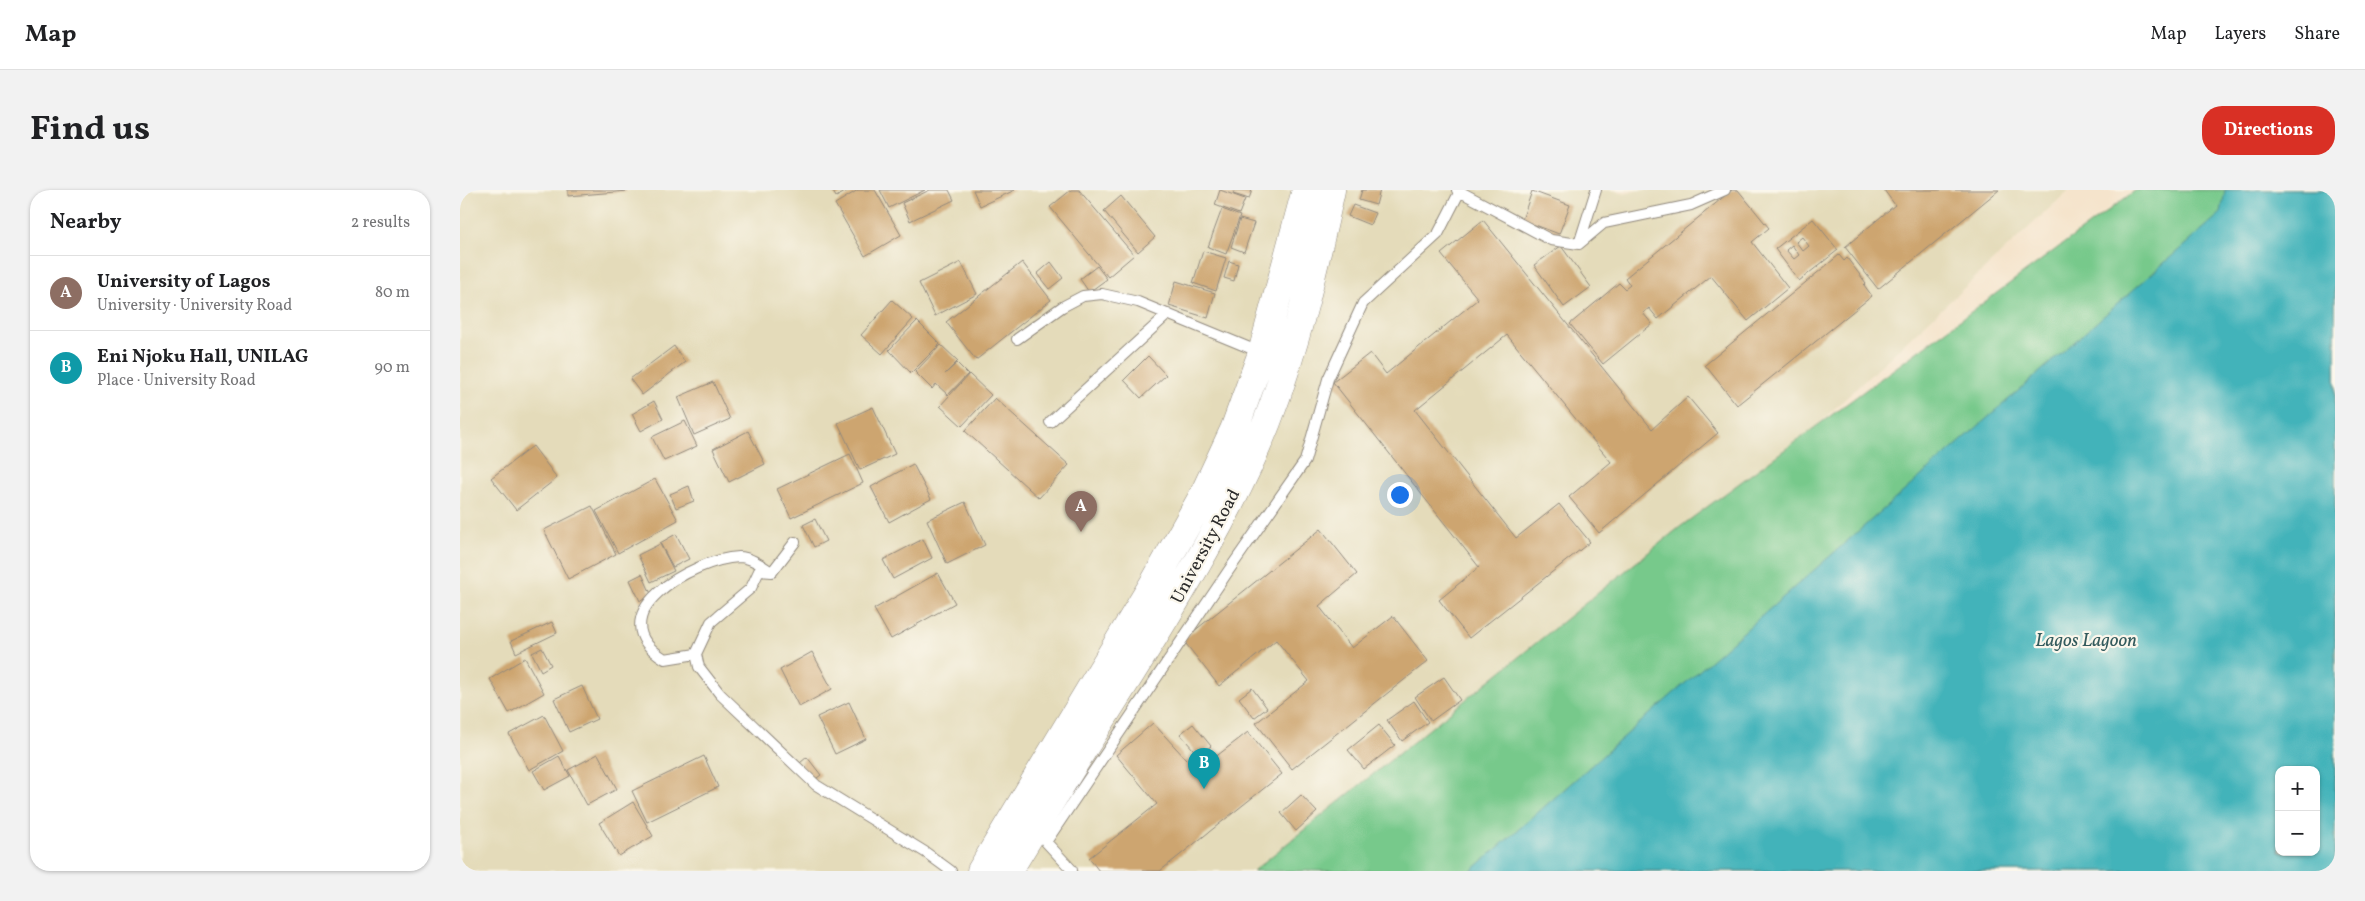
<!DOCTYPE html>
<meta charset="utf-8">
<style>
body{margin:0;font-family:Vollkorn,serif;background:#f2f2f2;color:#202124}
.controls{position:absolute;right:15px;bottom:15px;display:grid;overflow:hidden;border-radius:10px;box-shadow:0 1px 4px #0004}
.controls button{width:45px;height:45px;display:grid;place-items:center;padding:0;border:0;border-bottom:1px solid #e0e0e0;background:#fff;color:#202124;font:25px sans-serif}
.you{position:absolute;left:939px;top:304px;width:18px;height:18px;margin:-12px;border:4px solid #fff;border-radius:50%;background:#1a73e8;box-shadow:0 0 0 8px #1a73e833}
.badge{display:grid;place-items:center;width:32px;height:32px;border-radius:50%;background:#d93025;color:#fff;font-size:16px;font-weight:700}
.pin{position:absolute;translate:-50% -41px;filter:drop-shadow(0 1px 2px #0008)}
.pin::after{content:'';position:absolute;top:26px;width:18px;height:15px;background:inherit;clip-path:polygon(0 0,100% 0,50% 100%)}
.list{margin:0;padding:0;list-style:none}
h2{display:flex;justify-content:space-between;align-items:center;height:65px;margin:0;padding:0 20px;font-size:21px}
h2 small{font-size:16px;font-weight:400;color:#757577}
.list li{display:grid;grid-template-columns:32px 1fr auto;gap:15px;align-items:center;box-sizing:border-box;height:75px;padding:0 20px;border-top:1px solid #e0e0e0}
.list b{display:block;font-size:19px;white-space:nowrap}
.list p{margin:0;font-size:16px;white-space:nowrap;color:#757577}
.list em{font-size:16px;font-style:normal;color:#757577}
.map{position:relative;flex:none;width:1875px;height:681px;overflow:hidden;border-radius:20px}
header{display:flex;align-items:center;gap:30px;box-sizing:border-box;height:70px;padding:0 25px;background:#fff;border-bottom:1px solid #e0e0e0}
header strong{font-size:24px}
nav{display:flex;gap:28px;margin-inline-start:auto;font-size:18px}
.intro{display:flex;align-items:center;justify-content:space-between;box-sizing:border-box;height:120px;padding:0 30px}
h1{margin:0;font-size:35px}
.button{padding:12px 22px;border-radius:20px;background:#d93025;color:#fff;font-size:18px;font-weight:700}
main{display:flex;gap:30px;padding:0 30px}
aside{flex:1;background:#fff;border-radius:20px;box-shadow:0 1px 4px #0004}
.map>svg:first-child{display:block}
</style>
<header>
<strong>Map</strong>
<nav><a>Map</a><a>Layers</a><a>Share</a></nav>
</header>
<div class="intro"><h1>Find us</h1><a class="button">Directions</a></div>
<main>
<aside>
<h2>Nearby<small>2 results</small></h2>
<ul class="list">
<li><span class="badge" style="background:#8d6e63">A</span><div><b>University of Lagos</b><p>University · University Road</p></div><em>80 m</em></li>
<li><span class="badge" style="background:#0f9aa8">B</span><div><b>Eni Njoku Hall, UNILAG</b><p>Place · University Road</p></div><em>90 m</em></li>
</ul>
</aside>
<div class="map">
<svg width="1875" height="681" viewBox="0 0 1875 681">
<rect width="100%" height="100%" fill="#fbf7ec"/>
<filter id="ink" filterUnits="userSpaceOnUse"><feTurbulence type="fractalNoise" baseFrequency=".02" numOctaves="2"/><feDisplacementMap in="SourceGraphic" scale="10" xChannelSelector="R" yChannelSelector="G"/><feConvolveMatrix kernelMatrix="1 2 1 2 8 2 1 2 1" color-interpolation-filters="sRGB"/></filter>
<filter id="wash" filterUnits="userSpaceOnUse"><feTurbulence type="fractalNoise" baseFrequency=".0096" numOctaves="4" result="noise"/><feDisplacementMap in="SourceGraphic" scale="20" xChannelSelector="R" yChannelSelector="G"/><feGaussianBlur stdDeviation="1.12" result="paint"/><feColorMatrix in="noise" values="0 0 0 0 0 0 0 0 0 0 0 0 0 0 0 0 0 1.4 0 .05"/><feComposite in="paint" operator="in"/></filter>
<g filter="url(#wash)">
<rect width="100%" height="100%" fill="#f5e4cc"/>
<path fill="#e4dbba" d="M0,0H1152L1165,4L1178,0H1609L879,681H0Z"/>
<path fill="#77c98b" stroke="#517a5b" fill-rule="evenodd" d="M1676,0H1875V681H793L1220,337ZM1819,580H1856V662H1819Z"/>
<path fill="#43b3ba" stroke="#376f72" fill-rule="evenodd" d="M1765,0H1875V681H1011L1761,23ZM1819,580H1856V662H1819Z"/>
<g id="blocks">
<path fill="#cda56f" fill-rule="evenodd" d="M108,0H168V1L108,6Z
M372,0H389L376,7Z
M398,0H415L441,45L405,66L375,14Z
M420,0H465L429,18Z
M470,0H489L494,10L450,31L442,13Z
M513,0H555L520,16Z
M611,0H619L674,65L648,87L590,17Z
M760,0L785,9L779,24L755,15Z
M774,0H792L789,9L773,4Z
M902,0H920L916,15L899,10Z
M1272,0H1278L1309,38L1292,52L1328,98L1288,131L1251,86L1198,129L1189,118L1183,123L1192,134L1143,174L1110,134L1159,93L1165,99L1170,95L1165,88Z
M1424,0H1539L1418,99L1385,57L1435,15Z
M1072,1L1110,15L1099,44L1062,30Z
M661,6L695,47L678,62L644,21Z
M893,15L915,23L910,35L888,26Z
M762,19L780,26L766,64L748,57Z
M780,29L794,33L784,62L771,57Z
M1353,29L1378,60L1339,91L1315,59ZM1342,47L1349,56L1343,61L1336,52ZM1332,55L1339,65L1334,69L1326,60Z
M1023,30L1192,239L1228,207L1258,243L1139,343L1109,307L1151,272L1047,145L955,220L1056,348L1099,314L1130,352L1009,448L979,410L1019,377L873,192L910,163L926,184L1018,109L981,64Z
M1101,56L1131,97L1104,117L1074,75Z
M743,61L766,68L756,101L733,93Z
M1379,65L1384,71L1387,68L1406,93L1404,95L1412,106L1277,215L1245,175Z
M769,71L778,74L774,91L764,88Z
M501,72L517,104L475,126L459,93Z
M562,72L591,110L516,170L486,132Z
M591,72L603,88L589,99L577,84Z
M637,76L647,89L629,102L620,89Z
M716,91L755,103L748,128L709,116Z
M432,110L453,129L422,164L401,145Z
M457,131L480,154L451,183L429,160Z
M481,155L498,171L485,184L497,173L508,184L488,205L476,194L472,199L455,182Z
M214,156L225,172L182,205L170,189Z
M688,166L706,185L681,208L664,190Z
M509,184L531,205L502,236L480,216Z
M253,192L270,229L234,245L218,207Z
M535,208L609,275L579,308L505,241Z
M194,211L203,229L181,241L172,224Z
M413,217L435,264L400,280L378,233Z
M225,231L237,256L204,271L192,247Z
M288,241L305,274L269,292L253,259Z
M73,256L97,288L56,320L31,288Z
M390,264L403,293L331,328L317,299Z
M453,274L471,309L429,332L411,297Z
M195,289L218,330L158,363L136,321Z
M229,296L234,311L216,318L210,304Z
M505,312L525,355L487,374L467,330Z
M132,316L156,364L108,389L84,340Z
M355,329L366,351L354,357L343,335Z
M861,339L897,384L859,416L892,458L933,426L968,471L832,579L796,533L849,491L816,450L759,496L723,450Z
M216,344L229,369L213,377L200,353Z
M463,349L472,368L433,389L423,370Z
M200,354L214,381L191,392L178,365Z
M478,383L495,413L431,449L414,419Z
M182,384L192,406L180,411L170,390Z
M92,432L97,443L56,463L51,451Z
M82,458L91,475L81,481L72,463Z
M352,462L372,499L339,517L320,480Z
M65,468L84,503L49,523L30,489Z
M984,487L1000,510L971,531L955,507Z
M122,496L137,529L109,542L94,509Z
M792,498L807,518L794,528L779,508Z
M954,511L968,532L942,551L927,530Z
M389,512L406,549L375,564L357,527Z
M84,525L103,561L69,580L49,544Z
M693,533L737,581L788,542L822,584L700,681H639L629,668L697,614L656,565Z
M733,534L751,556L739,566L720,544Z
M919,535L935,555L904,579L888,560Z
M138,564L157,599L127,615L108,580Z
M99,566L110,586L84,600L73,581Z
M244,566L258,597L187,632L172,601Z
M347,567L361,585L353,591L340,573Z
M841,605L857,622L836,641L821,623Z
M173,612L193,646L159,666L139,633Z"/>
</g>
</g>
<g filter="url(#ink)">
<use href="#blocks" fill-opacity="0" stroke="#90887c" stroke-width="1"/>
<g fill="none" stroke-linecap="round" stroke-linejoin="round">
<g stroke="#90887c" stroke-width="12">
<path id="service" d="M997,0L1091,50L1119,54L1144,33L1231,15L1265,0
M1119,54L1136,0
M557,149L602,117L623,106L642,104L678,112L802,163
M590,232L708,124
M335,352L312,382L299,381L291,398L251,432L236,464L239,477L260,504L356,595L465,662L491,681
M236,464L205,469C134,426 233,369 279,367C290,367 301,375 310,381
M612,680L586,652L769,380L845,271L868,189L903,113L978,44L1000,1"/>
</g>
<g stroke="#90887c" stroke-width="29">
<path id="secondary" d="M521,681L694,393L744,304L774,240L802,163L846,0
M548,681C588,615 629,549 671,483C721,403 772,320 807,232C836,157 854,78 871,0"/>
</g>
<use href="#service" stroke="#fff" stroke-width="10"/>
<use href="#secondary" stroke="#fff" stroke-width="28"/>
</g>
</g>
<g text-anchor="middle" stroke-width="4.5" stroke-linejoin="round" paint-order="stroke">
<g font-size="18" fill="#2b2b2b" stroke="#fbf7ec">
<text transform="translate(745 356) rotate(-62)" y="6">University Road</text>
</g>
<g font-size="19" font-style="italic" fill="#335b5d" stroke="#fbf7ec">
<text x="1626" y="456">Lagos Lagoon</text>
</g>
</g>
</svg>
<div class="controls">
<button>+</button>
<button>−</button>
</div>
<div class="you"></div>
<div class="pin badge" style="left:621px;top:342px;background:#8d6e63">A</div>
<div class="pin badge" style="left:744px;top:599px;background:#0f9aa8">B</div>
</div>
</main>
